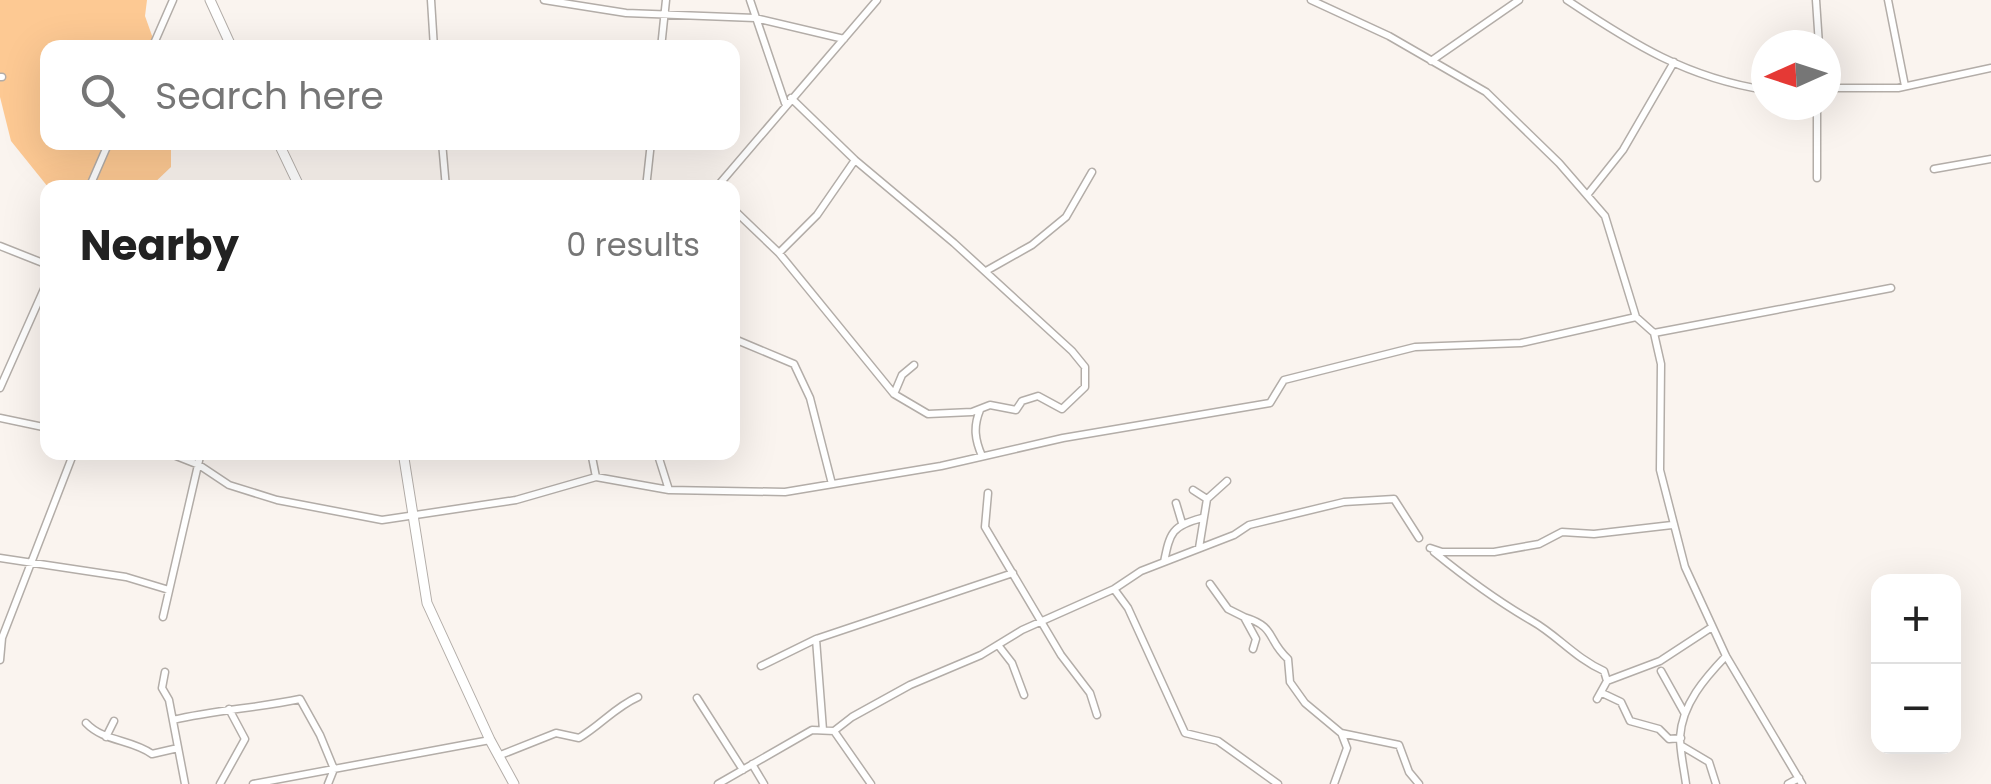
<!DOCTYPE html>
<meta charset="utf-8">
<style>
body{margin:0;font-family:Poppins,sans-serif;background:#f2f2f2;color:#222}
.controls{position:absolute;right:30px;bottom:30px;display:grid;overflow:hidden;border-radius:20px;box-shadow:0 10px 40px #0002}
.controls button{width:90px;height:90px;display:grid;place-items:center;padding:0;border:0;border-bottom:2px solid #e0e0e0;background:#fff;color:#222;font:50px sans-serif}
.compass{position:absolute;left:1751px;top:30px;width:90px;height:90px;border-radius:50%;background:#fff;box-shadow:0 10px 40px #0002;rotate:267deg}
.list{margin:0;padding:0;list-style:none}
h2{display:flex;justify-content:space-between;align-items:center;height:130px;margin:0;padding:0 40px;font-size:42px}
h2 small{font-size:32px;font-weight:400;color:#767676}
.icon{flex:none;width:55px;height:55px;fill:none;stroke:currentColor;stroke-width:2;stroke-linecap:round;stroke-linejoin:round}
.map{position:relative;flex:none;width:1991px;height:784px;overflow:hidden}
.search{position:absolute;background:#fff;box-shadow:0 10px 40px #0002;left:40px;top:40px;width:700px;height:110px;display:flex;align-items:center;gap:25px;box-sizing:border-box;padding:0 35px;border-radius:20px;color:#767676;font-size:38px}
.panel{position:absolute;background:#fff;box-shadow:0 10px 40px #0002;left:40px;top:180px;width:700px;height:280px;border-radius:20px}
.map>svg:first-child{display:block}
</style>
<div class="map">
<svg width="1991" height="784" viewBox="0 0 1991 784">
<rect width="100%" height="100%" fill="#faf4ef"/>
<path fill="#fdc993" d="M0,0H147L145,16L156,47L48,48V142L171,143V167L150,187H48L11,141L0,97Z"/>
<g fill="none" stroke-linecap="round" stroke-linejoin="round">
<g stroke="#b3ada8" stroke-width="9">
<path id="minor" d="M431,0L434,48
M544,0L626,13L755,18L844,39
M750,0L785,103
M1311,0L1389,36L1486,92L1559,163L1605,216L1636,317L1654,333L1656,342L1661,364L1660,470L1685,567L1726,656L1802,784
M1567,0C1633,44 1687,78 1766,90
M1816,0L1819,45
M1888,0L1905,86
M152,48L173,0
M661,48L666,0
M1431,61L1519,0
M0,77H2
M1826,88H1898L1991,68
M1817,105V178
M442,142L446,188
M1934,169L1991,159
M89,188L109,142
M646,188L651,142
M716,188L877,0
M1588,194L1623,150L1674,62
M732,208L779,253L894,394L928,414L972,412L990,405L1016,410L1022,401L1038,396L1062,409L1085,387V367L1072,351L954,243L855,160L791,98
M0,246L48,265
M779,253L817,215L855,160
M986,271L1032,245L1066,217L1092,172
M1654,333L1891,288
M732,338L794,364L810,398L832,484
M0,388L48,280
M894,394L902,375L914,365
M980,410C973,427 975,440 982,456
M0,418L48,428
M166,452L199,465L229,485L277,500L382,520L516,500L596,477L669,490L785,492L941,466L1063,438L1270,403L1284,380L1415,347L1521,343L1636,317
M591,452L596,477
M657,452L669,490
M1193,490L1207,499
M988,493L985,527L1061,655L1090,693L1097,715
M1176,503L1182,523
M1199,548L1207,499L1227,481
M1430,548L1442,552H1494L1539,544L1562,532L1594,534L1672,525
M1434,552C1466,578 1497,601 1532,621C1557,635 1575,658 1604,671L1607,681
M0,558L126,577L169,590
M1164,562C1170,532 1172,526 1202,518
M1210,584L1228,609L1244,617L1256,639L1253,649
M1114,589L1128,608L1185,733L1218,741L1278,784
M163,617L201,452
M1244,617C1277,627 1266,639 1288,659L1290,682L1305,703L1341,733L1399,745L1409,772L1419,784
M998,645L1012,663L1024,695
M0,660L2,638L74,452
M761,666L816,639
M1661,671L1685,714
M165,672L162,688L169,700L185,784
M1602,693L1621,702L1630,721L1659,729L1669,739L1681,738
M697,698L743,770
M1597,699L1607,681L1660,661L1712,627
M173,720C215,710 258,708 300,699L320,735L334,769L328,784
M86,723C104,742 131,739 152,754L178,748
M823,730L816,639L1013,573
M834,731L871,784
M106,737L114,721
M1682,746L1709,762L1716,784
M498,756L556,733L579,738C601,725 615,707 638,697
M752,764L764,784
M220,784L245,739L229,709
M253,784L490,740
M718,784L812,730L834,731L852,717L910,685L981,655L1022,630L1114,589L1141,571L1234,535L1249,525L1344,502L1394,499L1419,538
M1334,784L1347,748L1342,735
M1686,784C1684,769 1680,752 1680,737C1682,704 1705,678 1726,656
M1788,784L1799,778"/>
</g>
<g stroke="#b3ada8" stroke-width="11">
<path id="secondary" d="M210,0L232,48
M278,142L300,188
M403,452L427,603L490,740L514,784"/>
</g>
<use href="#minor" stroke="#fff" stroke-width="6"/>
<use href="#secondary" stroke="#fff" stroke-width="9"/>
</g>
</svg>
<div class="controls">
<button>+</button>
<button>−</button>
</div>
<svg class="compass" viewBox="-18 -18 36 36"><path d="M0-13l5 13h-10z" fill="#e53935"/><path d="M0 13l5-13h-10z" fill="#767676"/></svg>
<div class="search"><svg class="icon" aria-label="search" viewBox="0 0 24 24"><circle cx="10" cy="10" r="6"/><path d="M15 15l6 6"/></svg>Search here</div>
<section class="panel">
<h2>Nearby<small>0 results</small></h2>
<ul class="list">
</ul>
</section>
</div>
